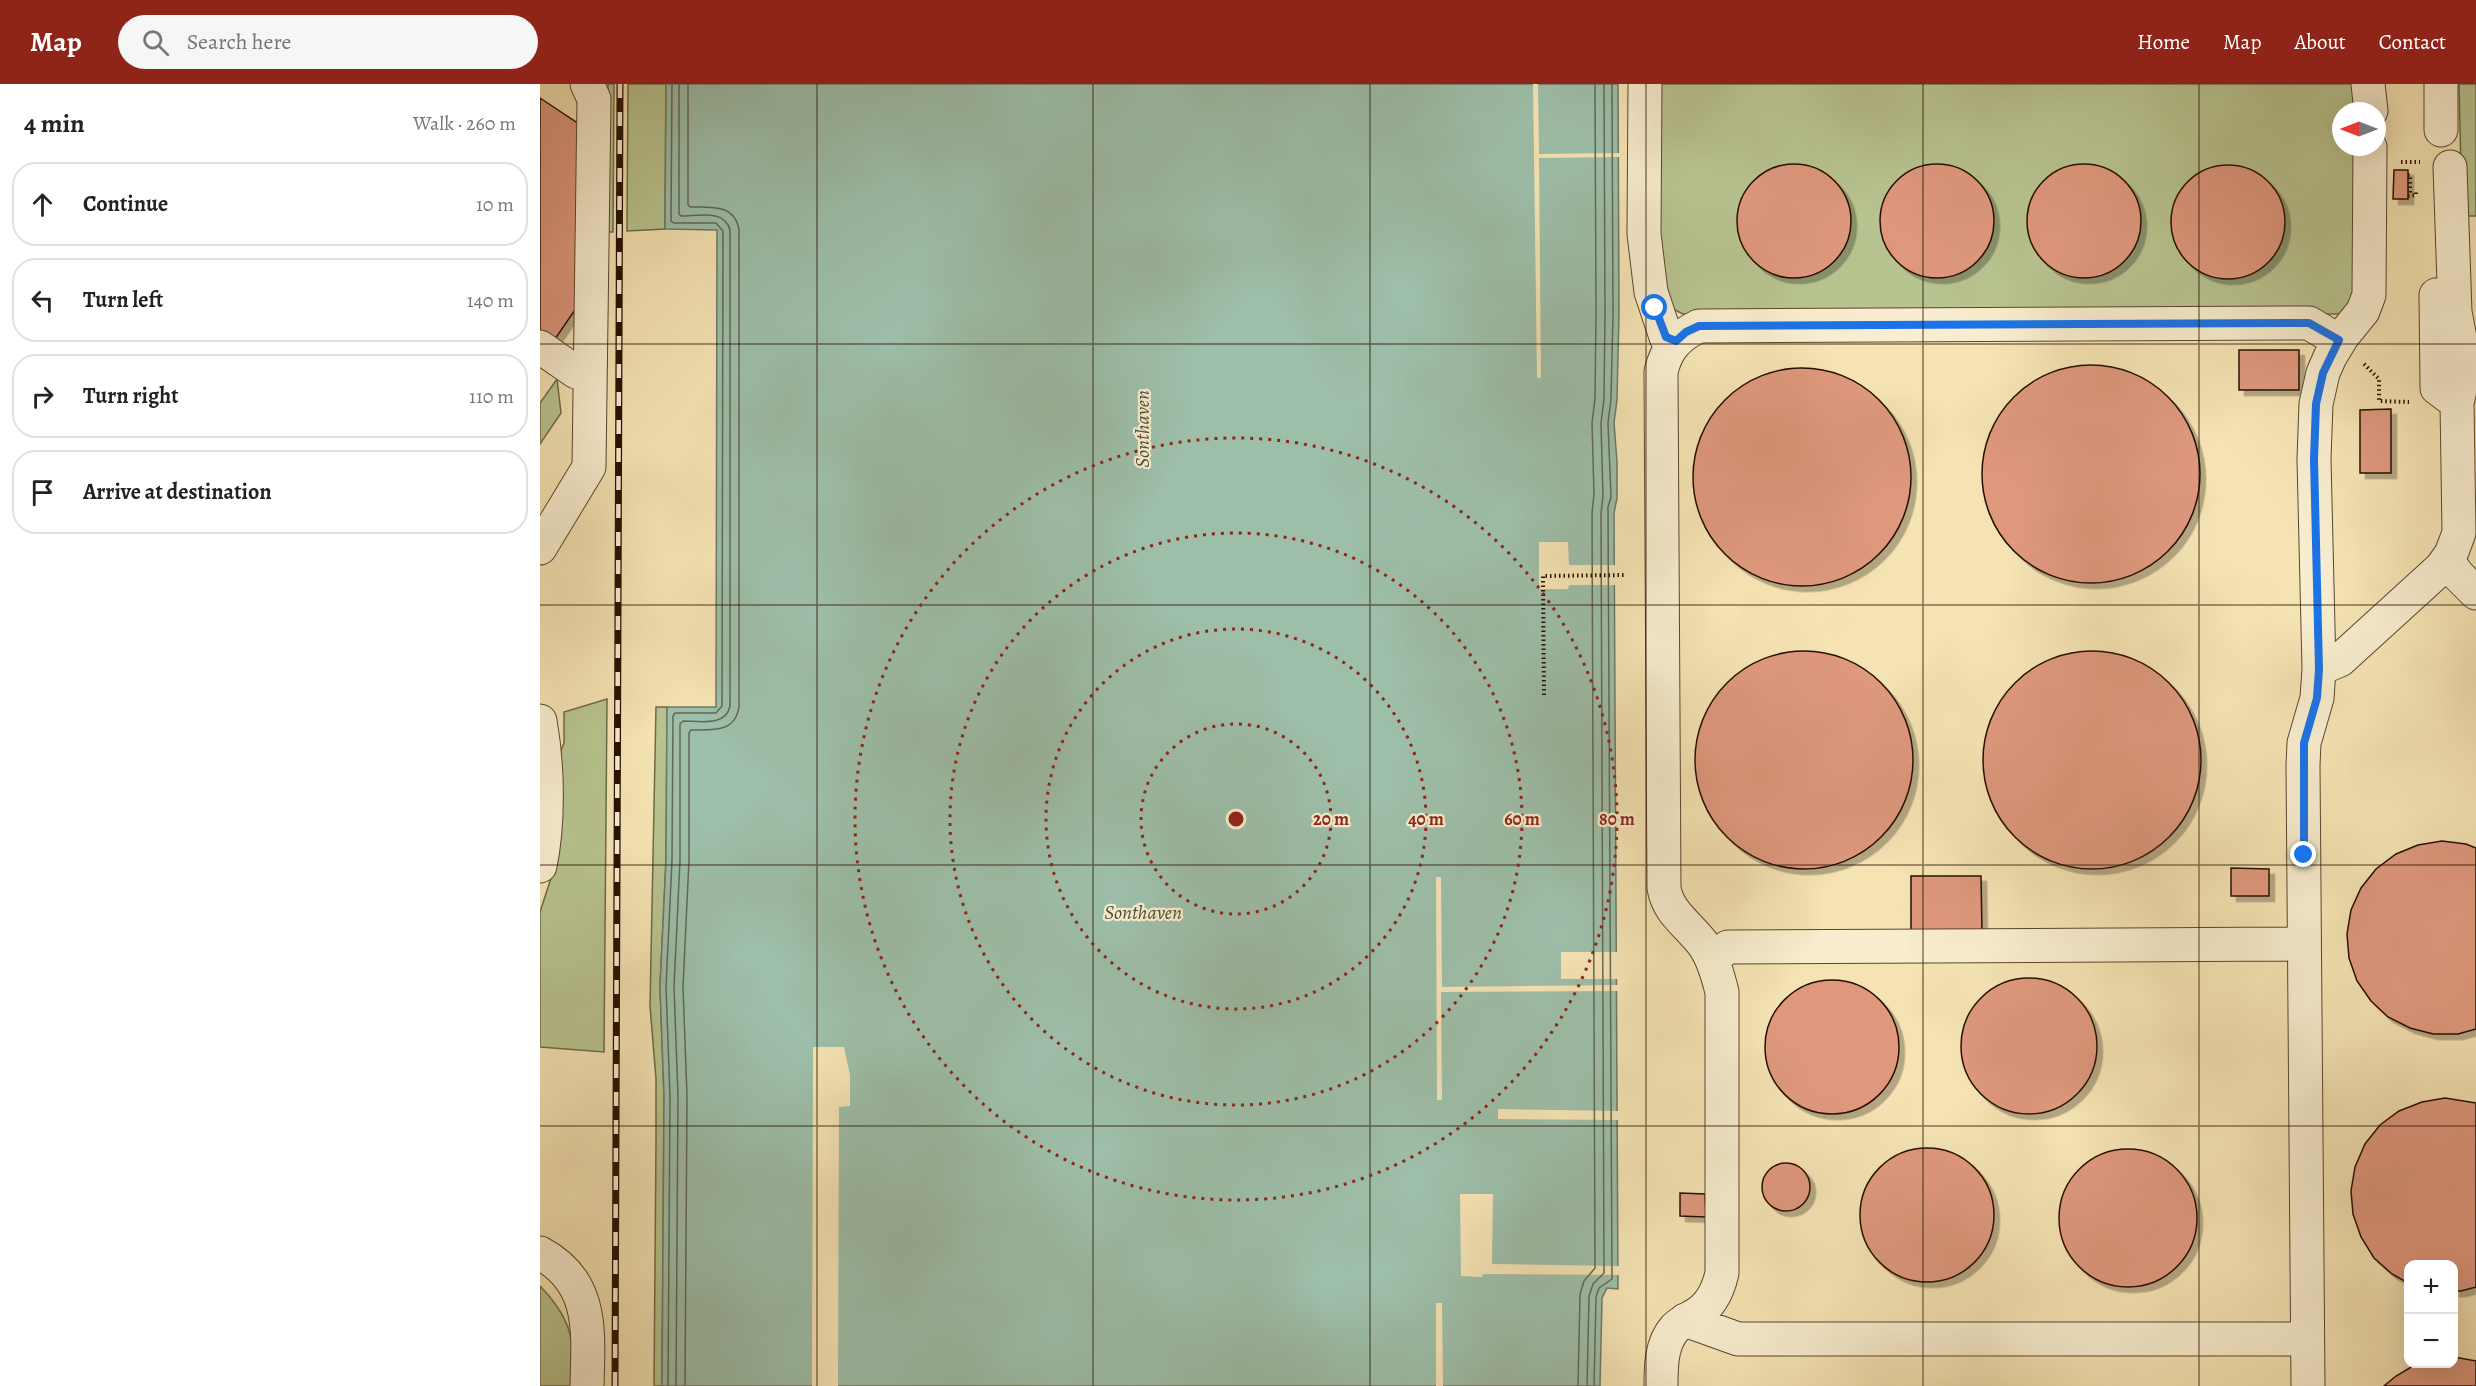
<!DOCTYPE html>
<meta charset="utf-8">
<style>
body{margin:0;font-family:Alegreya,serif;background:#f6f6f6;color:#222}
.controls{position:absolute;right:18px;bottom:18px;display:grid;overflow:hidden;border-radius:12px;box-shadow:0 6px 24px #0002}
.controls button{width:54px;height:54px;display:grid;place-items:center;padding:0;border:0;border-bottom:2px solid #e0e0e0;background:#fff;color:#222;font:30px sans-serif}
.compass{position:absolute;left:1792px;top:18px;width:54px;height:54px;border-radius:50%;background:#fff;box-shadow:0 6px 24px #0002;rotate:270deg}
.stop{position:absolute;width:18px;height:18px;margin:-14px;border:4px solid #1a73e8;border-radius:50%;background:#fff}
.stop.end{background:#1a73e8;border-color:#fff;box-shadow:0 2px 6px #0008}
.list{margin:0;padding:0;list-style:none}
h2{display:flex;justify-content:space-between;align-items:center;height:78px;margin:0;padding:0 24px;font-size:26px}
h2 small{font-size:20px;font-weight:400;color:#767676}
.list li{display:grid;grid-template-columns:39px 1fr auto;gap:18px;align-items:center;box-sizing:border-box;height:84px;margin:0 12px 12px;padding:0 12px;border:2px solid #e0e0e0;border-radius:24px}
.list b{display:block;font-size:22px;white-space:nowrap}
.list em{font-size:20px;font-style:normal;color:#767676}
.icon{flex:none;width:33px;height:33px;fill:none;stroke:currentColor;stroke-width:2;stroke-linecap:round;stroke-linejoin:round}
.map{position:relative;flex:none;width:1936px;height:1302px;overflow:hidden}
header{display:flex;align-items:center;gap:36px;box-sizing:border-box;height:84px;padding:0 30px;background:#8f2418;color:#fff}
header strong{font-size:28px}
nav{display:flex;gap:33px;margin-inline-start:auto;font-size:21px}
.search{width:420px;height:54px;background:#f6f6f6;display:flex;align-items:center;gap:15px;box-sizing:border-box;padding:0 21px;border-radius:33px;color:#767676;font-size:22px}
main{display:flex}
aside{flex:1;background:#fff}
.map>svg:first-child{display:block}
</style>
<header>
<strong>Map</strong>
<div class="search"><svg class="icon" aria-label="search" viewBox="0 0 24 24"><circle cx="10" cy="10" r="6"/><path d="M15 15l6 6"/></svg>Search here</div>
<nav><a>Home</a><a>Map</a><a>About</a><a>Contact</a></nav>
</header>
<main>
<aside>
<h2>4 min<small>Walk · 260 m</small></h2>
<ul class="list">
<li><svg class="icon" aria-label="ahead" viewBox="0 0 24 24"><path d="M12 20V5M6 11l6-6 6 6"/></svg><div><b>Continue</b></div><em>10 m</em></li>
<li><svg class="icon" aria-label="left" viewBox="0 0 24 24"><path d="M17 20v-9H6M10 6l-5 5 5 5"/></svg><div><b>Turn left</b></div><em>140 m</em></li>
<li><svg class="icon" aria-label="right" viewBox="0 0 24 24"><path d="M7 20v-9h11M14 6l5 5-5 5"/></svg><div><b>Turn right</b></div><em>110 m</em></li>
<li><svg class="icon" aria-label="arrive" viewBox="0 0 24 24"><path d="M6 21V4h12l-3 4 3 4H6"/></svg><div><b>Arrive at destination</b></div></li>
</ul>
</aside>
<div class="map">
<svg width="1936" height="1302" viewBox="0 0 1936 1302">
<defs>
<filter id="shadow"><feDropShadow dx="5.5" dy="5.5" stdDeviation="0" flood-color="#0004"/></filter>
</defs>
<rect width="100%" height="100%" fill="#f5e3b3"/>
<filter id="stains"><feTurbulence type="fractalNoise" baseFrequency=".00333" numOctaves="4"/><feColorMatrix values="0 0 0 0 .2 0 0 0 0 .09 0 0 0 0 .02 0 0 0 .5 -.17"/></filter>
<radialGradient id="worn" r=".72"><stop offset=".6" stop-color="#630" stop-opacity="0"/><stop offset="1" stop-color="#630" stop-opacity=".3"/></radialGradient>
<path fill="#b8c490" stroke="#6e6a48" stroke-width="1.5" d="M68,0H74L73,148H67Z
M88,0H126L125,145L87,147Z
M1118,0H1811L1815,6L1819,27H1801V63H1819L1822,198L1806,229L1796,230H1143L1131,224L1113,142Z
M1919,0H1936V132H1922Z
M17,295L21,329L0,360V319Z
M67,615L64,968L0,963V828L13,788L20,669L24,659V628Z
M116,623H127L126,776L120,903L124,1012L122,1302H114L116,1057V995L110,922Z
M0,1202C34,1237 32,1256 38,1302H0Z"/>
<path fill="#9dbea9" stroke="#6d7966" stroke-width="1.5" d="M126,0H1078L1079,230L1077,316L1074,339L1077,378V414L1074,429L1078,1205L1067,1204L1062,1214L1060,1302H122L124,1012L120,903L126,776L127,623H176L177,146L125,145Z"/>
<path fill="#f5e3b3" d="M993,0H998L999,70L1081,69V73L999,74L1001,294H997Z
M999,458H1028L1029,481H1078L1079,501H1029L1028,505H999Z
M896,793H901L902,903L1080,901V907L901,908L902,1016H897Z
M1021,868H1080V895H1021Z
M273,963H304L310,991V1022L299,1023L298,1302H272Z
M958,1025L1081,1027V1036L958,1035Z
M920,1110H953L952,1180L1081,1182V1191L943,1190L942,1193L921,1192Z
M896,1219H902L903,1302H896Z"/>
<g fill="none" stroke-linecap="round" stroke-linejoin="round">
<path stroke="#616855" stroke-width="1.5" d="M128,1302L130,1012L126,903L132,776L133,632L135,629H176L182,622L183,147L176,139H134L131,137L132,0
M136,1302L138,1012L134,903L140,776V640L143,637C159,637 186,643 190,622V146C185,125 158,132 141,132L139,130V0
M145,1302L147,1012L143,903L149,776V649L151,646C172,646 196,649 199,622V146C195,120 171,123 150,123L148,121V0
M1038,1302L1040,1210L1044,1197L1055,1184L1052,429L1054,410L1052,339L1055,314L1056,229L1055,0
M1047,1302L1049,1212L1053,1200L1064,1189L1061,429L1063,412L1061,339L1064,315L1065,229L1064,0
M1054,1302L1056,1213L1059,1204L1072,1195L1068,423L1071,413L1068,339L1071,315L1073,230L1072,0"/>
</g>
<path fill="#df987e" stroke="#251101" stroke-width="1.5" filter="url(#shadow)" d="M0,14L39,40L37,223L13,258L0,249Z
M1340 137a57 57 0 1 1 114 0a57 57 0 1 1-114 0Z
M1197 137a57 57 0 1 1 114 0a57 57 0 1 1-114 0Z
M1487 137a57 57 0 1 1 114 0a57 57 0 1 1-114 0Z
M1631 138a57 57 0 1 1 114 0a57 57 0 1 1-114 0Z
M1854,86H1868V115H1853Z
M1699,266H1759V306H1699Z
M1442 390a109 109 0 1 1 218 0a109 109 0 1 1-218 0Z
M1153 393a109 109 0 1 1 218 0a109 109 0 1 1-218 0Z
M1851,325V389H1820V326Z
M1155 676a109 109 0 1 1 218 0a109 109 0 1 1-218 0Z
M1443 676a109 109 0 1 1 218 0a109 109 0 1 1-218 0Z
M1902,757L1926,760L1936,764V945L1918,950H1893L1870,944L1848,933L1831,917L1817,897L1809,874L1807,850L1811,826L1821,804L1836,785L1856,770L1878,761Z
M1691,784L1729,785V812H1691Z
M1371,792H1441L1442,848H1371Z
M1421 962a68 68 0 1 1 136 0a68 68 0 1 1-136 0Z
M1225 963a67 67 0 1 1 134 0a67 67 0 1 1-134 0Z
M1905,1014L1936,1019V1203L1921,1207H1914V1180H1868V1199L1852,1190L1834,1174L1821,1153L1813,1130L1811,1107L1815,1083L1825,1060L1840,1041L1859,1027L1882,1018Z
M1320 1131a67 67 0 1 1 134 0a67 67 0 1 1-134 0Z
M1519 1134a69 69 0 1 1 138 0a69 69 0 1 1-138 0Z
M1222 1103a24 24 0 1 1 48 0a24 24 0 1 1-48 0Z
M1140,1109L1165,1110L1166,1133L1140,1132Z
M1914,1273L1936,1277V1302H1844L1856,1292L1873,1282L1880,1280H1914Z"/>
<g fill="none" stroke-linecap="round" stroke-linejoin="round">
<g stroke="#59462e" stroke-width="35">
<path id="minor" d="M1105,0L1104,150L1111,208L1126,253L1136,257
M1828,0L1831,27
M1901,46V0
M1896,211L1897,304L1917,319
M0,263L36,288L50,289
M0,464L49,383L54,15L47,0
M1907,476L1918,491L1936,509
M1779,585L1800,576L1901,484L1911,470L1919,449L1917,319L1920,306L1921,259L1915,228L1910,83
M0,637C8,682 9,738 0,782
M1172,875L1188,863L1764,860
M0,1169C55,1198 48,1250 47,1302
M1145,1236L1198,1255H1767
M1121,1302C1121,1282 1121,1260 1135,1244C1141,1238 1148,1235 1155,1231C1171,1222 1178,1207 1182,1189V908C1178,892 1173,873 1163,860C1149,841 1128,829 1124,804L1121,288C1126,265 1138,252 1159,242L1769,239L1799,257
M1768,1302L1763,681L1764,659L1777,614L1779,585L1774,375L1776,320L1783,289L1790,273L1802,253L1823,227L1829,211L1830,63"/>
</g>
<path stroke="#251101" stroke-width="4" stroke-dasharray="1.5 3" stroke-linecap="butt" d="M1861,78H1880
M1868,91H1870V111
M1868,112L1876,111V107
M1824,280L1839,295V317L1869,318
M1004,611L1003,492L1085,491"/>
<use href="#minor" stroke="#f8edce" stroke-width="33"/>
<g stroke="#251101" stroke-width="7">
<path id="rail" d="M75,1302L80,0"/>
</g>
<use href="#rail" stroke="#f8edce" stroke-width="4.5" stroke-dasharray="14" stroke-linecap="butt"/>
</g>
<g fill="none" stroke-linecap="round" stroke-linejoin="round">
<path stroke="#1a73e8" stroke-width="8" d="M1115,224L1126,253L1136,257L1146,248L1159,242L1769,239L1799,256L1783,289L1776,320L1774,375L1779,585L1777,614L1764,659V771"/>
</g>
<path fill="none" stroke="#251101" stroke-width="1.5" stroke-opacity="0.55" d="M277,0V1302M553,0V1302M830,0V1302M1106,0V1302M1383,0V1302M1659,0V1302M0,260H1936M0,521H1936M0,781H1936M0,1042H1936"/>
<g fill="none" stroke="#8f2418" stroke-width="3" stroke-dasharray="3 6">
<circle cx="696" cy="735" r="95"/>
<circle cx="696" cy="735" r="190"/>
<circle cx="696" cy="735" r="286"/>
<circle cx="696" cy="735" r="381"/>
</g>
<g text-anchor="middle" stroke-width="4.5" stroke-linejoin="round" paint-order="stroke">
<g font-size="20" font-style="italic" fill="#4f4e3c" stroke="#f8edce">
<text transform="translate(602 345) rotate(-90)" y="7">Sonthaven</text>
<text x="603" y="835">Sonthaven</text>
</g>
</g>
<circle cx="696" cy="735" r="9" fill="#8f2418" stroke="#f8edce" stroke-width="3"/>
<g font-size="18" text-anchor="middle" font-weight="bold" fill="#8f2418" stroke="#f8edce" stroke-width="4.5" stroke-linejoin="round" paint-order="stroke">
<text x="791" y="741">20 m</text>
<text x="886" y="741">40 m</text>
<text x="982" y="741">60 m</text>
<text x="1077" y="741">80 m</text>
</g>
<rect width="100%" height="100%" filter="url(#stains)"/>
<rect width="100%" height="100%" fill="url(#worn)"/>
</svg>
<div class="controls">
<button>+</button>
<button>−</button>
</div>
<svg class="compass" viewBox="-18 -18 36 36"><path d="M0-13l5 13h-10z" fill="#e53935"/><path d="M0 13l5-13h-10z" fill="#767676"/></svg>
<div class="stop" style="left:1115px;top:224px"></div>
<div class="stop end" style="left:1764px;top:771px"></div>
</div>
</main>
